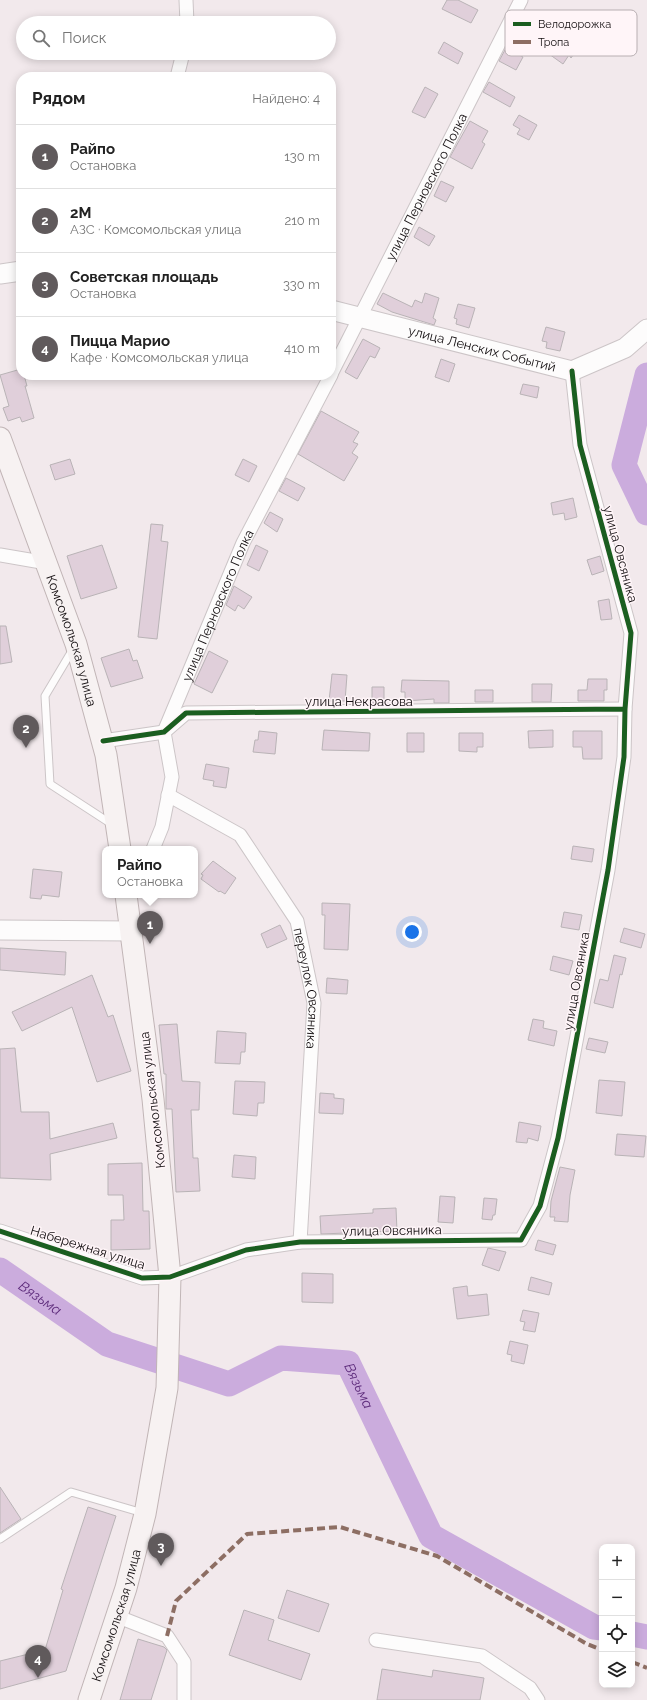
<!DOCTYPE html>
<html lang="ru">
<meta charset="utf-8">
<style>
body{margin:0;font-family:Raleway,sans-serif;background:#f2f2f2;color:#222}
.controls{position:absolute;right:12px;bottom:12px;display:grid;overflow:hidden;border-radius:8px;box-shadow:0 2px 10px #0003}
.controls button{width:36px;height:36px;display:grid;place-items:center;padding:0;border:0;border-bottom:1px solid #e0e0e0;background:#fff;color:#222;font:20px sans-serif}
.you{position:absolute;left:412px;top:932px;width:14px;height:14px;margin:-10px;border:3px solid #fff;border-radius:50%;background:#1a73e8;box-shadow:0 0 0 6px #1a73e833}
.badge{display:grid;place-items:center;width:26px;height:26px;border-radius:50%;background:#605a5c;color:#fff;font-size:13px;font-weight:700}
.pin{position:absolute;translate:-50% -33px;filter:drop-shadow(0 1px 2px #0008)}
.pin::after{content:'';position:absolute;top:21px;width:14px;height:12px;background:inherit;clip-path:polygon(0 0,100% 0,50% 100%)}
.popup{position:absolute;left:102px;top:846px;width:96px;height:52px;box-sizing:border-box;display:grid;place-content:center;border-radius:8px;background:#fff;filter:drop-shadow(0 1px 3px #0005);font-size:13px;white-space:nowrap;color:#767676}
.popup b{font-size:15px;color:#222}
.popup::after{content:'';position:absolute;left:50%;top:100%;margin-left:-8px;border:8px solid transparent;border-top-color:#fff}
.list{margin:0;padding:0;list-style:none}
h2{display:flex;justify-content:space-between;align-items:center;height:52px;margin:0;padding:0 16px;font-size:17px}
h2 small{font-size:13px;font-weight:400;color:#767676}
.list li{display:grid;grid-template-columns:26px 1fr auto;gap:12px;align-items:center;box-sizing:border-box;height:64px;padding:0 16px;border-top:1px solid #e0e0e0}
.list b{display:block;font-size:15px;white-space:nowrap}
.list p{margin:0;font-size:13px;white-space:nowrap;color:#767676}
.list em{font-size:13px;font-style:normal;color:#767676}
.icon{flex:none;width:22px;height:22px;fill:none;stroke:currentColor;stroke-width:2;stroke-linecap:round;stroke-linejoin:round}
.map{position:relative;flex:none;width:647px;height:1700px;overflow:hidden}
.search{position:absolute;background:#fff;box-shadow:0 2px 10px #0003;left:16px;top:16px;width:320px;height:44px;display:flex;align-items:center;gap:10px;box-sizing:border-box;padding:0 14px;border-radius:22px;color:#767676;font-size:15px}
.panel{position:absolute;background:#fff;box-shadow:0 2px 10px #0003;left:16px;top:72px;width:320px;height:308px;border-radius:16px}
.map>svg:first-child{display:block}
</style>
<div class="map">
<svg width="647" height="1700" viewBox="0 0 647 1700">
<rect width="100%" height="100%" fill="#f2e9ec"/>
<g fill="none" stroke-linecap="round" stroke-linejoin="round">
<g stroke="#cbacdd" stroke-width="25">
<path d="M647,375L624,465L647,513"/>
<path id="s1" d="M0,1270L107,1344L229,1384L281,1358L348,1363L431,1536L594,1627L602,1628"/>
<path d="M632,1634L647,1637"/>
</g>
</g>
<path fill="#e0cfda" stroke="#b9b3b6" d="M447,0H458L478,10L471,23L442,9Z
M561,36L578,48L571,58L569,55L563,64L549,54Z
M444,42L463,53L458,64L438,53Z
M506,48L523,57L516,70L499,61Z
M489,82L515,97L510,107L483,92Z
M425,87L438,94L425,118L412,112Z
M519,115L537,125L529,140L517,134L520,129L513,125Z
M470,121L488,131L482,142L485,144L472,169L450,157Z
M441,181L454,187L446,202L434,196Z
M419,227L435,236L429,246L414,237Z
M383,293L412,307L415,300L422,303L425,293L439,298L433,318L436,320L434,325L392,312L377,304Z
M458,304L475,308L469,328L456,324L457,319L454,318Z
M546,327L565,332L560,351L546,348L547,342L542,341Z
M363,339L380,348L375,358L370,356L357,379L345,372Z
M441,359L455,364L449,382L435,377Z
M21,369V375H24L27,386H25L34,418L22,422L20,417L8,421L3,408L9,406L0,375Z
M523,384L539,387L537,398L520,394Z
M321,411L359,432L353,442L358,444L352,453L358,457L344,481L298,454Z
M70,459L75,474L55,480L50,465Z
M243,459L257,466L249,482L235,475Z
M286,478L305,488L298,501L279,491Z
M573,498L577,517L565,520L564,513L553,515L551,503Z
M270,512L283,519L277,532L264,523Z
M151,524L163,525L161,541L168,542L157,639L138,637Z
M102,545L117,588L81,599L67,556Z
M256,545L268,551L259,571L247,565Z
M600,556L604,571L592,575L587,560Z
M234,586L252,597L244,609L238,605L235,611L226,605Z
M609,599L612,619L601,620L598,601Z
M0,626H6L12,662L0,664Z
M129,649L133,661L137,660L143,678L111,687L101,658Z
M209,651L228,661L212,693L194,684Z
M332,674L347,675L345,701H329Z
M588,679H607V690H604V701H578V690H587Z
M402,680L449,681V703H434V699L405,701V692H401Z
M532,684H552L551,702H532Z
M372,687H384V703H372Z
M475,690H493V702H475Z
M324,730L370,733L369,751L322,750Z
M553,730V747L529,748L528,731Z
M259,731L277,733L275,754L253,752L255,740H258Z
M573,731H602V759H583L582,747H573Z
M407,733H424V752H407Z
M459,733H483V747H477V752L459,751Z
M206,764L229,768L226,788L213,786L214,781L203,779Z
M573,846L594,849L592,862L571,859Z
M213,861L236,878L225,894L220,891L219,892L201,879L203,875L201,874Z
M33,869L62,872L59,897L42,895L41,899L30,898Z
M322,903L350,904L348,950L324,949L325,915H322Z
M564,912L582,915L579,930L561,927Z
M280,925L287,939L267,948L261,934Z
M624,928L645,934L641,948L620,942Z
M0,948L66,952L65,975L0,970Z
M614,955L626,958L622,975L620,974L613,1008L594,1003L600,979L608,981Z
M553,956L573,961L569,975L550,970Z
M92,975L108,1017L113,1015L131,1071L97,1082L72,1007L22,1031L12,1012Z
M327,978L348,980L347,994L326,993Z
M533,1019L544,1021L543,1028L557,1031L554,1046L528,1040Z
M177,1024L182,1081L200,1082L199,1110H191L193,1158H198L200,1191L176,1192L172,1109H166V1074H164L159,1025Z
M217,1031L246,1033L245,1052H241L240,1064L215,1063Z
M589,1038L608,1042L605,1053L586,1049Z
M15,1048L21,1112H49L50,1139L113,1123L117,1138L50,1154L51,1180L0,1178V1049Z
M599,1080L625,1082L622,1116L596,1113Z
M235,1081L265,1082L264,1103H258L257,1116L233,1114Z
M320,1093L334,1094V1098L344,1099L343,1114L319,1113Z
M519,1122L541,1126L538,1141L528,1138L527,1143L516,1142Z
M617,1134L646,1136L644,1157L615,1155Z
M234,1155L256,1157L255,1179L232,1177Z
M142,1163L143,1211H149L150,1249L111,1250V1220H124L123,1195H108V1164Z
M560,1167L575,1170L570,1195L568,1222L554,1221L555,1217H550L551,1201Z
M440,1196L455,1197L453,1223L438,1222Z
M484,1198L497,1199L495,1215H493L492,1220L482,1219Z
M396,1208L397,1231L321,1234L320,1216L373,1213V1209Z
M538,1240L556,1245L553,1255L535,1250Z
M488,1248L506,1252L499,1271L482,1265Z
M302,1273L333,1274V1303L302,1302Z
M531,1277L552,1283L549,1295L528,1290Z
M467,1286L468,1296L487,1294L489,1315L457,1319L453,1288Z
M523,1310L539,1313L535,1332L523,1330L525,1322L520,1321Z
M510,1341L528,1345L524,1364L511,1361L512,1355L507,1354Z
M0,1487L21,1519L0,1533Z
M88,1507L116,1516L66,1671L0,1689V1661L45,1650L63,1590L61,1589Z
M287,1590L329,1604L319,1632L278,1618Z
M244,1610L274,1620L268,1640L310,1654L301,1680L229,1655Z
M138,1639L164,1647L167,1650L151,1700H120Z
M382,1669L432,1677L433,1670L484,1678L480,1700H377Z"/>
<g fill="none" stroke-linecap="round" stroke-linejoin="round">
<g stroke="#ccc5c7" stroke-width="9">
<path id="lane" d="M73,649L45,696L50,784L113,825
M0,1539L71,1492L143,1513"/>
</g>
<g stroke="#ccc5c7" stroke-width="15">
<g id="street">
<path d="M186,0L187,23"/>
<path d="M177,77L183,53"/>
<path id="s2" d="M331,374L521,0"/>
<path d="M0,555L47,563"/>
<path d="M103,741L164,732L186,713L625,709"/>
<path id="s3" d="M168,795L240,835L297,921L314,1003L300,1242"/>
<path id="s4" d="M153,849L162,827L172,777L164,732L243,543L331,375"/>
<path d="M0,1231L142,1278L170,1277L246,1250L300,1242L521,1240L540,1206L558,1138L608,870L624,757L625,709L631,633L580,445L572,371"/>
<path d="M116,1616L167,1636L184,1662V1700"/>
<path d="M376,1640L482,1656L530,1688L538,1700"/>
</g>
</g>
<g stroke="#ccc5c7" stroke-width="21">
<g id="secondary">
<path d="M0,274L21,271"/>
<path id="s5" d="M331,310L572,371L625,348L647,329"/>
<path d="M0,930L131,931"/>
</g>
</g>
<g stroke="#c1b5b6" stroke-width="23">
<g id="primary">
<path id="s6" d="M0,438L76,644L106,755L120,849"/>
<path id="s7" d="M89,1700L126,1588L145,1514L167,1388L170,1277L153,1099L126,895"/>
</g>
</g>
<use href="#lane" stroke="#fdfcfc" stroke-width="7"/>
<use href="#street" stroke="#fdfcfc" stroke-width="13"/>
<use href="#secondary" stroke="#fdfcfc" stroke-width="19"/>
<use href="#primary" stroke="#f7f2f2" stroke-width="21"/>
<path stroke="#8d6e63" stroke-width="4" stroke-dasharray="8 4" stroke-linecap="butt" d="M167,1636L176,1601L247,1534L340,1527L437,1556L587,1644L602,1650
M632,1662L647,1668"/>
<g stroke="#fff5f8" stroke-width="8">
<path id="cycleway" d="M103,741L164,732L186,713L625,709
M0,1231L142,1278L170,1277L246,1250L300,1242L521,1240L540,1206L558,1138L608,870L624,757L625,709L631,633L580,445L572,371"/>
</g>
<use href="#cycleway" stroke="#1b5e20" stroke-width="5"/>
</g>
<g text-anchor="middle" stroke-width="3" stroke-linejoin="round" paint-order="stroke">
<g font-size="13" fill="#120d0f" stroke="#fff5f8">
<text dy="5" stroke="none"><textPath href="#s2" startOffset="210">улица Перновского Полка</textPath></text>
<text dy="5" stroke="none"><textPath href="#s5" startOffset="156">улица Ленских Событий</textPath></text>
<text transform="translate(621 554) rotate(75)" y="5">улица Овсяника</text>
<text dy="5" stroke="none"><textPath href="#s4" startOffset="258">улица Перновского Полка</textPath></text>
<text dy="5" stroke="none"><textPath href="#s6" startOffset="215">Комсомольская улица</textPath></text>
<text x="359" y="706">улица Некрасова</text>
<text transform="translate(576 981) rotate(-80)" y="5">улица Овсяника</text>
<text dy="5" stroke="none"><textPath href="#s3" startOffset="254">переулок Овсяника</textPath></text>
<text transform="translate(152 1100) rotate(-97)" y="5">Комсомольская улица</text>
<text transform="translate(392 1230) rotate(-1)" y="5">улица Овсяника</text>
<text transform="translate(88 1247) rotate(17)" y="5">Набережная улица</text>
<text dy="5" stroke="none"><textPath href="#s7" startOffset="89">Комсомольская улица</textPath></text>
</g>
<g font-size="14" font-style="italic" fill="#5d2b7b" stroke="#fff5f8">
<text dy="5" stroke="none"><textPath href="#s1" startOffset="49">Вязьма</textPath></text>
<text dy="5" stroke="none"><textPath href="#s1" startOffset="409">Вязьма</textPath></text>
</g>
</g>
<rect x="505" y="10" width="132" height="46" rx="6" fill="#fff5f8" stroke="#b8afb2" stroke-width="1"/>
<rect x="513" y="22" width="18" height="4" fill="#1b5e20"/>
<rect x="513" y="40" width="18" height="4" fill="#8d6e63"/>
<g font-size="11" fill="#120d0f">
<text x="538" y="28">Велодорожка</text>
<text x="538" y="46">Тропа</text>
</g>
</svg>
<div class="controls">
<button>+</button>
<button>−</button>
<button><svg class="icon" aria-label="locate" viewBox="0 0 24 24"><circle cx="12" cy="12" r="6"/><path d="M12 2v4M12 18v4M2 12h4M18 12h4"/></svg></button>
<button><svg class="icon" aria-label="layers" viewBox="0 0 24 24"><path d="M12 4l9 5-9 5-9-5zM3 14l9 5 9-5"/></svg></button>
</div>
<div class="you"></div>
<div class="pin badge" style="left:150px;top:944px">1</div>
<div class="popup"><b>Райпо</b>Остановка</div>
<div class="pin badge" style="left:26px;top:748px">2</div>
<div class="pin badge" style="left:161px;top:1566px">3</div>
<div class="pin badge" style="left:38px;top:1678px">4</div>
<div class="search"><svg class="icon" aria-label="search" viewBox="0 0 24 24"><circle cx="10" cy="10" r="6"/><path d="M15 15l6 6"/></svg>Поиск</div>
<section class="panel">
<h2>Рядом<small>Найдено: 4</small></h2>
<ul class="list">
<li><span class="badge">1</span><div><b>Райпо</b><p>Остановка</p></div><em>130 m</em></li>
<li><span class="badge">2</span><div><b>2М</b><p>АЗС · Комсомольская улица</p></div><em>210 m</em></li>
<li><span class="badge">3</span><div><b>Советская площадь</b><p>Остановка</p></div><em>330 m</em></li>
<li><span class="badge">4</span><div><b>Пицца Марио</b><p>Кафе · Комсомольская улица</p></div><em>410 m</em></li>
</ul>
</section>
</div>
